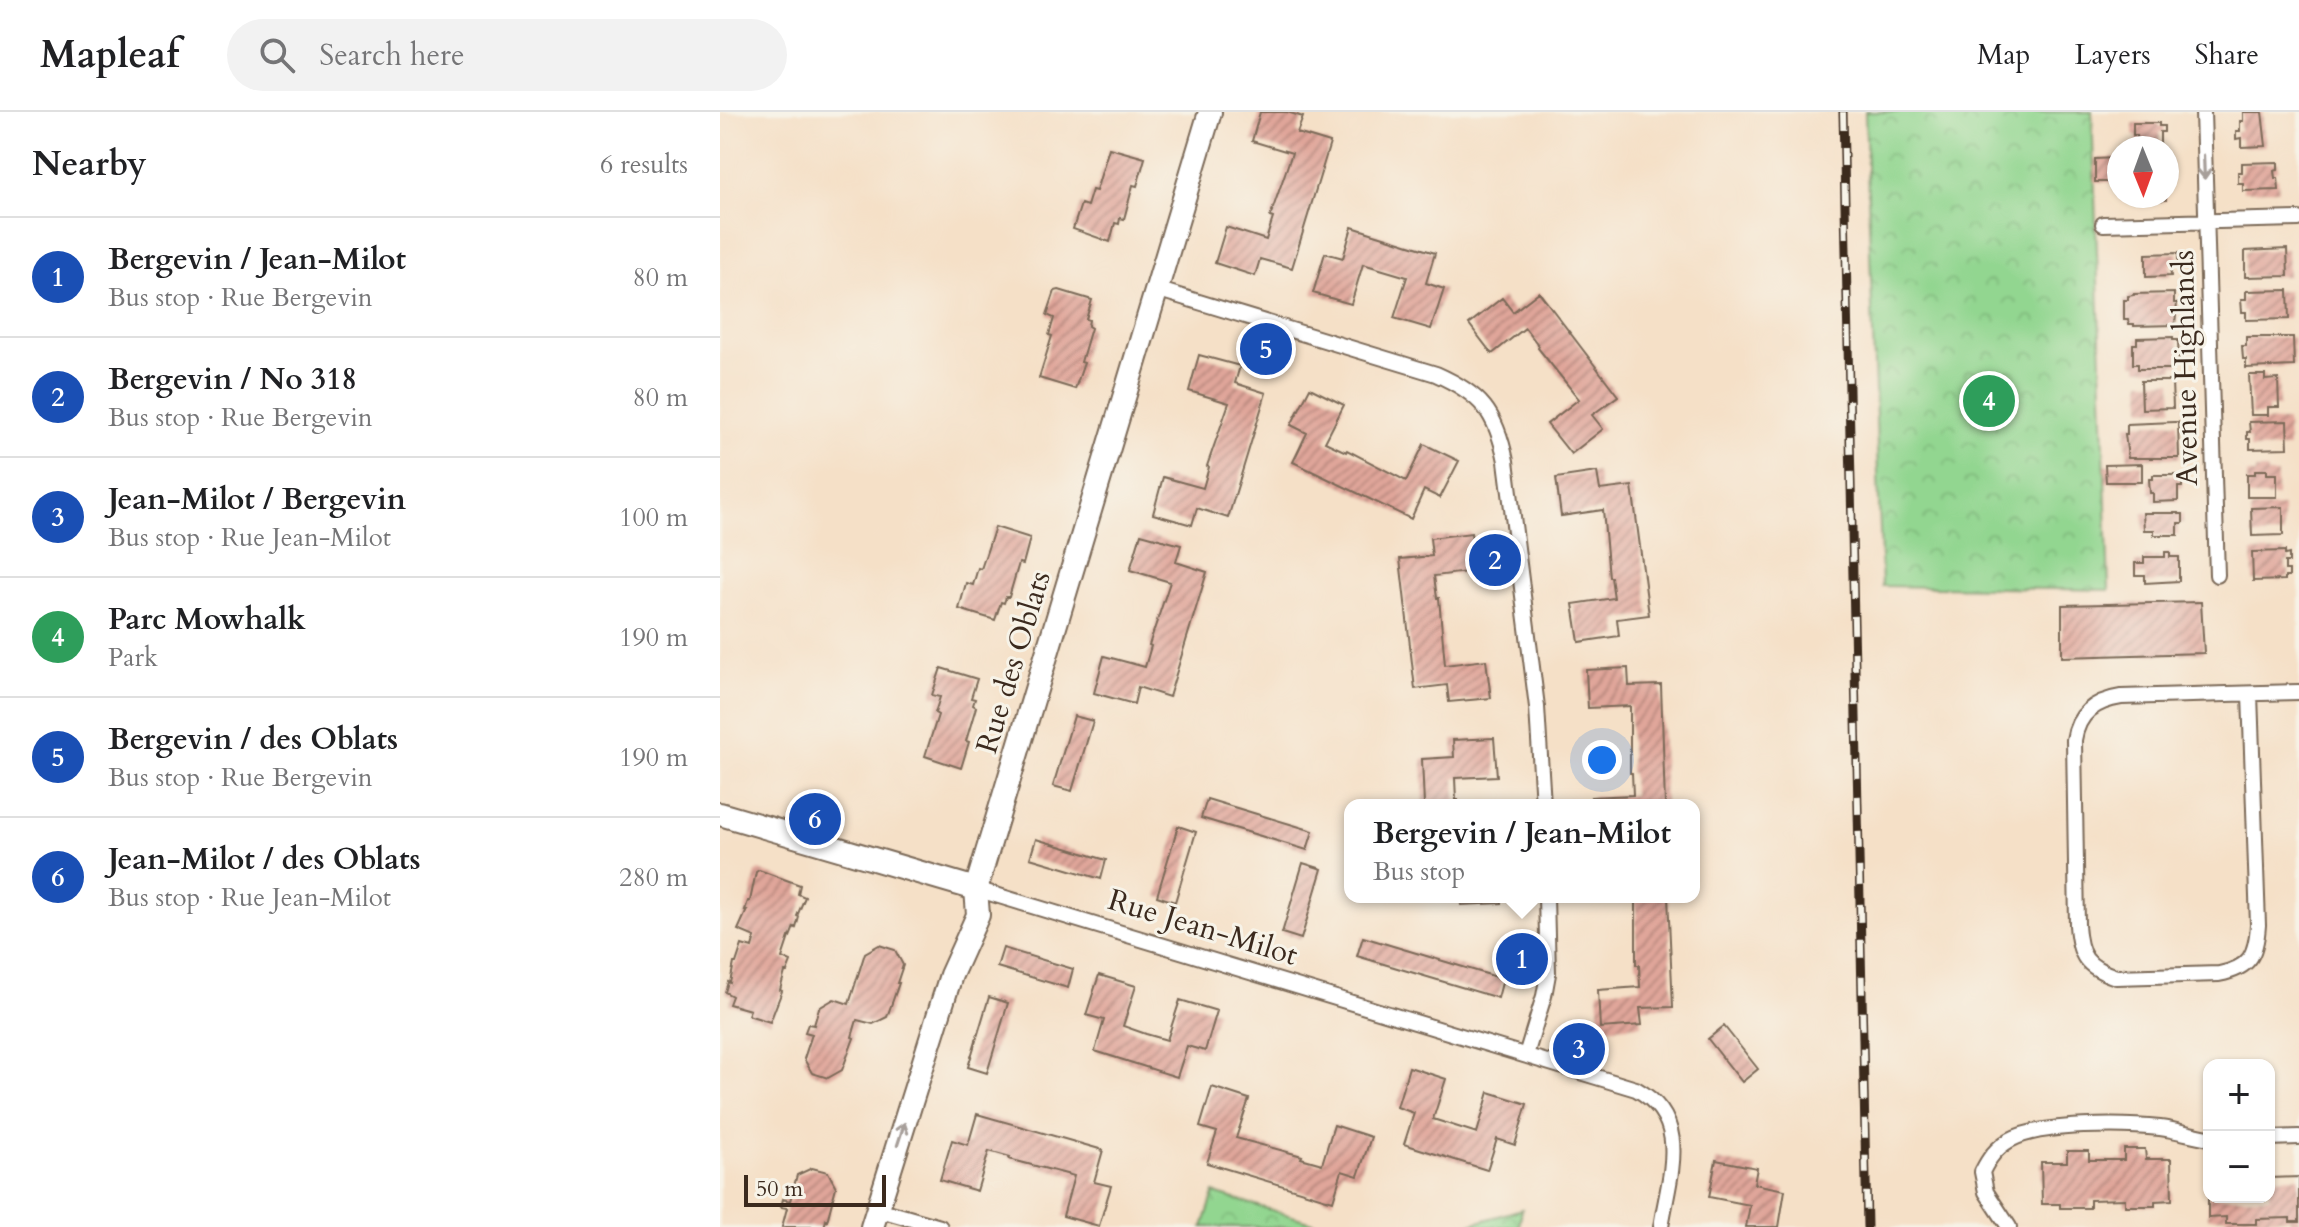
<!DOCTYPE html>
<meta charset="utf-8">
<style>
body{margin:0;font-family:Cardo,serif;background:#f2f2f2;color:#202124}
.controls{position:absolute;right:24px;bottom:24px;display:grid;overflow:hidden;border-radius:16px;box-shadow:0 2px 6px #0004}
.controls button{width:72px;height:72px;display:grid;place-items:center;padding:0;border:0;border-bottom:2px solid #e0e0e0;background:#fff;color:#202124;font:40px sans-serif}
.compass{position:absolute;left:1387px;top:24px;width:72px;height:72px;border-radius:50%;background:#fff;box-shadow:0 2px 6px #0004;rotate:179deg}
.scale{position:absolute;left:24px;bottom:20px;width:142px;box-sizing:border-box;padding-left:8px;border:4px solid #3b2a1e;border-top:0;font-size:22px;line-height:28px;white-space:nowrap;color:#3b2a1e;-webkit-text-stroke:6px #f7f3e8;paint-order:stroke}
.you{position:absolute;left:882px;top:648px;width:28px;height:28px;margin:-20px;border:6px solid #fff;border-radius:50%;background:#1a73e8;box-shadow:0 0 0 12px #1a73e833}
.badge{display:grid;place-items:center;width:52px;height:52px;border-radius:50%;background:#d1495b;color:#fff;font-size:26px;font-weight:700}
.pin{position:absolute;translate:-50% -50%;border:4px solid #fff;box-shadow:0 2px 8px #0006}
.popup{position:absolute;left:624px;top:687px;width:356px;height:104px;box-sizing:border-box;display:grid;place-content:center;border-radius:16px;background:#fff;filter:drop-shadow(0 2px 6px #0005);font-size:26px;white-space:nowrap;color:#757577}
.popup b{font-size:30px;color:#202124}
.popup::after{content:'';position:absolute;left:50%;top:100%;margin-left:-16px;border:16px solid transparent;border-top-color:#fff}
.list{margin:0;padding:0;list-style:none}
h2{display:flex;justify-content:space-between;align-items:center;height:104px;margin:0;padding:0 32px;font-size:34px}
h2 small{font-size:26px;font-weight:400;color:#757577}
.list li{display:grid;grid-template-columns:52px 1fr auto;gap:24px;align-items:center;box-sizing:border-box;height:120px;padding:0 32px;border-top:2px solid #e0e0e0}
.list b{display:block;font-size:30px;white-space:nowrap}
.list p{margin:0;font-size:26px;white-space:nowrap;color:#757577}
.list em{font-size:26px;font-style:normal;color:#757577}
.icon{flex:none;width:44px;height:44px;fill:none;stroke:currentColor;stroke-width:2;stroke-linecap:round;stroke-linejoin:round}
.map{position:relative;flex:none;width:1579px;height:1115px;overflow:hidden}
header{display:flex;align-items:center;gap:48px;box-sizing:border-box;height:112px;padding:0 40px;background:#fff;border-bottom:2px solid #e0e0e0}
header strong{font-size:38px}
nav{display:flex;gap:44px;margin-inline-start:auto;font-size:28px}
.search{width:560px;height:72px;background:#f2f2f2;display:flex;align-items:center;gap:20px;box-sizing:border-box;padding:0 28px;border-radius:44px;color:#757577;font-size:30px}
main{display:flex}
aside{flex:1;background:#fff}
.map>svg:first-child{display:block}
</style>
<header>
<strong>Mapleaf</strong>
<div class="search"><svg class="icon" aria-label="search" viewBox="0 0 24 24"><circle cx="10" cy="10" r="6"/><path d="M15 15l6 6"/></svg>Search here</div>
<nav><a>Map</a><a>Layers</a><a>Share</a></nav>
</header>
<main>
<aside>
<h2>Nearby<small>6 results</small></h2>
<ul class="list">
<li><span class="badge" style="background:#1a4fb4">1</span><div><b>Bergevin / Jean-Milot</b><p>Bus stop · Rue Bergevin</p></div><em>80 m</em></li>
<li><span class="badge" style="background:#1a4fb4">2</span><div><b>Bergevin / No 318</b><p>Bus stop · Rue Bergevin</p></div><em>80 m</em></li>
<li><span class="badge" style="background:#1a4fb4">3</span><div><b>Jean-Milot / Bergevin</b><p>Bus stop · Rue Jean-Milot</p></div><em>100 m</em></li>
<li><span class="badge" style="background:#2e9e5b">4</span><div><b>Parc Mowhalk</b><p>Park</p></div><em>190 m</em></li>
<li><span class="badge" style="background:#1a4fb4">5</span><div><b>Bergevin / des Oblats</b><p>Bus stop · Rue Bergevin</p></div><em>190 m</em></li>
<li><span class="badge" style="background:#1a4fb4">6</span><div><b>Jean-Milot / des Oblats</b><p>Bus stop · Rue Jean-Milot</p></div><em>280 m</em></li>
</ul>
</aside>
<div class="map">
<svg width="1579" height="1115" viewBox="0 0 1579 1115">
<defs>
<pattern id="park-crowns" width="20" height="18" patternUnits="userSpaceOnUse" patternTransform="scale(2)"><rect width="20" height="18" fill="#92d690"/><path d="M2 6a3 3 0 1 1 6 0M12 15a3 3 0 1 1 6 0" fill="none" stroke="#7fb87c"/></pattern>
<pattern id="building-hatch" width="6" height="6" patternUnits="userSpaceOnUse" patternTransform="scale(2)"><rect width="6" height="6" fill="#e0a69a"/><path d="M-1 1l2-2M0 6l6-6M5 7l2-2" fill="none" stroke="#b7877d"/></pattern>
</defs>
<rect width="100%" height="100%" fill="#f7f3e8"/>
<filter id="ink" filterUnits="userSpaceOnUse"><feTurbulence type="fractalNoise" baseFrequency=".0125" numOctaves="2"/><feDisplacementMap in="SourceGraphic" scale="16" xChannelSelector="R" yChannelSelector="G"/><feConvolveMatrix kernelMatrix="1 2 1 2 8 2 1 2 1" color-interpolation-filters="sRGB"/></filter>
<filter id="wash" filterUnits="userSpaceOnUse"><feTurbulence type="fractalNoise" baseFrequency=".006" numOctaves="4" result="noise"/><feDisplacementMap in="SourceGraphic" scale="32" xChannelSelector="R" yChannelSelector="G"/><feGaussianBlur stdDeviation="1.8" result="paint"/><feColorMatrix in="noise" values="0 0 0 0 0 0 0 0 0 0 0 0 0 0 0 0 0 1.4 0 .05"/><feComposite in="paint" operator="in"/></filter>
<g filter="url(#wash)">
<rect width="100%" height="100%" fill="#f5e0c7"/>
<path fill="url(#park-crowns)" stroke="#668057" stroke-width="2" d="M1145,0H1372L1389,478L1162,474Z
M494,1081L609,1115H483Z
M802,1097L799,1115H741Z"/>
<g id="blocks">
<path fill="url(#building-hatch)" d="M540,0H567L583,5L577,21L610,31L572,156L540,147L535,164L495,151L506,115L546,128L553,106L550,105L572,41L532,29Z
M1523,0H1542L1546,34L1521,35V26L1516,27V19H1520V9H1523Z
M1413,11H1439V14H1444V20H1440V35L1418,36L1417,23H1413Z
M389,36L425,46L417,74L413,73L404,107L400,106L399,112L395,111L390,130L353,117L361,92L367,94L372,78L376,79Z
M1396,46V70H1375V47Z
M1558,50V58L1554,59L1555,66H1558L1559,78L1523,79V71H1518V60H1522V51Z
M1415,84H1446V88L1415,89Z
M632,115L715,141L706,171L724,177L711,217L674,206L687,165L643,152L631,192L593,181L605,141L623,146Z
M1567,137L1568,164L1525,165V139Z
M1458,141V152H1450L1451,164L1426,165V142Z
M339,178L372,188L366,207L369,208L368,214L371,216L361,250L364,251L355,277L319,266L332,224L329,223L334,206L327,203L335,179Z
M1568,178L1569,207L1526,208V200H1522L1521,187H1526V179Z
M819,180L898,284L872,303L883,317L851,342L827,312L859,287L818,236L819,234L805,216L772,242L749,212L782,186L793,200Z
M1454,181V191H1457L1455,213L1414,214V212H1409L1408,208H1404V188H1408V184L1414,183V182Z
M1453,225V228H1458L1459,253H1454V257H1418V252H1413V232H1417V226Z
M1526,225H1573L1574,254L1526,256V247H1523L1522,234H1526Z
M479,243L520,254L515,271L546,281L508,406L477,396L472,413L433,402L443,365L483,376L489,355L487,354L509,291L469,279Z
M1529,263H1545V268L1558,267L1559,295H1548V303H1531Z
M1421,269H1452L1453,296L1422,297Z
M590,276L624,293L605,330L626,340L627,338L686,369L704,332L739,349L720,386L704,378L691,407L573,350L587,321L571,313Z
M1567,309L1568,336L1530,337V327H1527V320H1530L1529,310Z
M1454,310H1458L1459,346H1408L1405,322H1407V312Z
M1422,352V370H1386L1385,353Z
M1535,358H1547V362H1557V385H1527V362H1535Z
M877,360L880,378L912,374L929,503L897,507L899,524L859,530L853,492L894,486L891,465H889L883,398L841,404L836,366Z
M1433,363H1458V367H1462V375H1458V389L1433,390V381H1430L1429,367H1433Z
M1563,395V423L1532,424L1531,396Z
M1423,401H1458V402H1463V411H1458V423H1434V418H1424Z
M275,415L310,426L303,452L299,451L289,485H286L284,491L281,490L275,508L239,497L246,471L253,473L258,456L261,457Z
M751,421L756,459L714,464L717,486H719L725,553L766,548L771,586L729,590L727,573L695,577L680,447L712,444L710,426Z
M421,422L461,433L456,450L487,460L449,585L418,575L414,592L374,581L384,544L425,555L431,534L429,533L450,470L410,458Z
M1565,439V443L1569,442V450H1565V458H1569V465H1565V468L1533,469L1532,440Z
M1445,440H1450V445H1459V469L1425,471V463H1415V451H1424V445H1445Z
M1481,490L1484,541L1342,545V493Z
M221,556L257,567L251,586L255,587L253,593L256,595L246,629L249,630L241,656L205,644L218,603L215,601L220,585L212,583Z
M908,556L909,574L941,573L945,693H872L871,685L913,683L912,661H910V594L868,596L866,558Z
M354,604L373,609L352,679L333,674Z
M774,626L777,664L735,666L736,688H738V693H704L702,647L734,645L733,628Z
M487,687L593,719L587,738L481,706Z
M458,714L476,720L455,790L437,784Z
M316,727L386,748L381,767L310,746Z
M583,751L602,757L581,827L562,821Z
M39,758L80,773L78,782L85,785L77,804L79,805L76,816L74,815L70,825H69L62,846L71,850L67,860H65L60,878L62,879L50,910L28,903L30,898L9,892L12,884L5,880L8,870L10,871L14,851H16L22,833L32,836L35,825L18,818L27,798H25L28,789H30L36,760Z
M740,785H782V791L741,793Z
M916,785H948L953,895L920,896L922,913L880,916L878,878L920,875L919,853H916Z
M643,825L783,867L778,886L637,844Z
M159,833L175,838L183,853L177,871H179L167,905L153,912L137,908L132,925L134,926L122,958L108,966L92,961L84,947L92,922L85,920L88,912L94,913L99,896L114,887L129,892L145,841Z
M283,836L353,857L348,876L277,855Z
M379,863L416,874L403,914L426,922L447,928L460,888L497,899L485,939L467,934L457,965L375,939L384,908L366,903Z
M269,885L288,891L267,961L248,955Z
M1004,914L1038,957L1022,970L988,927Z
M689,955L726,967L713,1007L757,1021L769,980L807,992L795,1033L777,1027L767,1058L684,1032L694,1001L677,995Z
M492,975L529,987L516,1026L582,1044L581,1046L602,1052L614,1013L651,1025L638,1064L622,1059L613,1089L487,1051L497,1020L480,1015Z
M257,1002L383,1038L374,1070L391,1074L379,1114L343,1104L354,1064L289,1047L290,1045L269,1039L257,1079L220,1068L232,1028L248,1033Z
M1404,1037H1425L1426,1047H1451L1452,1088L1435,1089V1094H1405V1087L1370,1088V1096H1340V1092H1322L1321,1050H1347V1039H1369V1048H1404Z
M996,1048L1037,1056L1034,1072L1065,1078L1059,1115H1026L1030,1093L989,1085Z
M92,1056L108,1060L116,1075L107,1109L106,1108L104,1115H62L67,1096L61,1095L63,1087L70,1089L77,1063Z
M1579,1065V1110H1570V1106L1536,1107V1112H1506V1105L1488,1106V1085H1549V1066Z"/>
</g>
</g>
<g filter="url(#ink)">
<use href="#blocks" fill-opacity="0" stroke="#7c6a59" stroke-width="2"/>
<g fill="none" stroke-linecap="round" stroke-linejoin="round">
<g stroke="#7c6a59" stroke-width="18">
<path id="street" d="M1483,0L1497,463
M1383,112L1579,107
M436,177L716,262C761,282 776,300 786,349L817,595L823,693
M1530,582L1538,813C1536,843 1530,856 1499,862L1396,865C1366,855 1359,844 1357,813L1354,628C1358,601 1375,589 1401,585L1579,580
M256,777L916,977C972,1008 949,1063 941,1115
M806,943L824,884L828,862L826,785
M1549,1026L1579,1025
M157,1097L220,1115
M1289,1115L1266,1080L1262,1060C1269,1046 1276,1036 1290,1028C1320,1011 1405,1012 1440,1016C1456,1018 1472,1023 1489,1026"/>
</g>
<g stroke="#7c6a59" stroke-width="26">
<path id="secondary" d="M0,702L256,777
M152,1115L231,863L258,803L256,777L490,0"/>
</g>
<use href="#street" stroke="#fff" stroke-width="14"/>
<use href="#secondary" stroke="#fff" stroke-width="22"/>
<g stroke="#3b2a1e" stroke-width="9">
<path id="rail" d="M1123,0L1147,1115"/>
</g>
<use href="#rail" stroke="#f7f3e8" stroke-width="6" stroke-dasharray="18" stroke-linecap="butt"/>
</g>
<defs><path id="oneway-shaft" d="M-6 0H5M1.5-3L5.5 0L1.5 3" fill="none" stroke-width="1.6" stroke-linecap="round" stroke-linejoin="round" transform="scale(2)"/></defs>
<g stroke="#a79f9a">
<use href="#oneway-shaft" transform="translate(1484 55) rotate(88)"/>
<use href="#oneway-shaft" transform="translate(181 1022) rotate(-72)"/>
</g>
</g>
<g text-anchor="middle" stroke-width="6" stroke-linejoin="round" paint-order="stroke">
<g font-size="30" fill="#3b2a1e" stroke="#f7f3e8">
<text transform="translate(1465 256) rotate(-91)" y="10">Avenue Highlands</text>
<text transform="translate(293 550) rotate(-73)" y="10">Rue des Oblats</text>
<text transform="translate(483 815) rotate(17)" y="10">Rue Jean-Milot</text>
</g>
</g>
</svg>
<div class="controls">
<button>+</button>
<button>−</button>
</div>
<svg class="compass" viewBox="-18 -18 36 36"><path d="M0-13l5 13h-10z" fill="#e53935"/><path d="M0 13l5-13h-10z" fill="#757577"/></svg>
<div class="scale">50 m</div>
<div class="you"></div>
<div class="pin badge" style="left:802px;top:847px;background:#1a4fb4">1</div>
<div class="popup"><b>Bergevin / Jean-Milot</b>Bus stop</div>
<div class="pin badge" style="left:775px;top:448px;background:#1a4fb4">2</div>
<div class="pin badge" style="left:859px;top:937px;background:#1a4fb4">3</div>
<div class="pin badge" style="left:1269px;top:289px;background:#2e9e5b">4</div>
<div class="pin badge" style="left:546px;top:237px;background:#1a4fb4">5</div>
<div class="pin badge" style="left:95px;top:707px;background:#1a4fb4">6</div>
</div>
</main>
